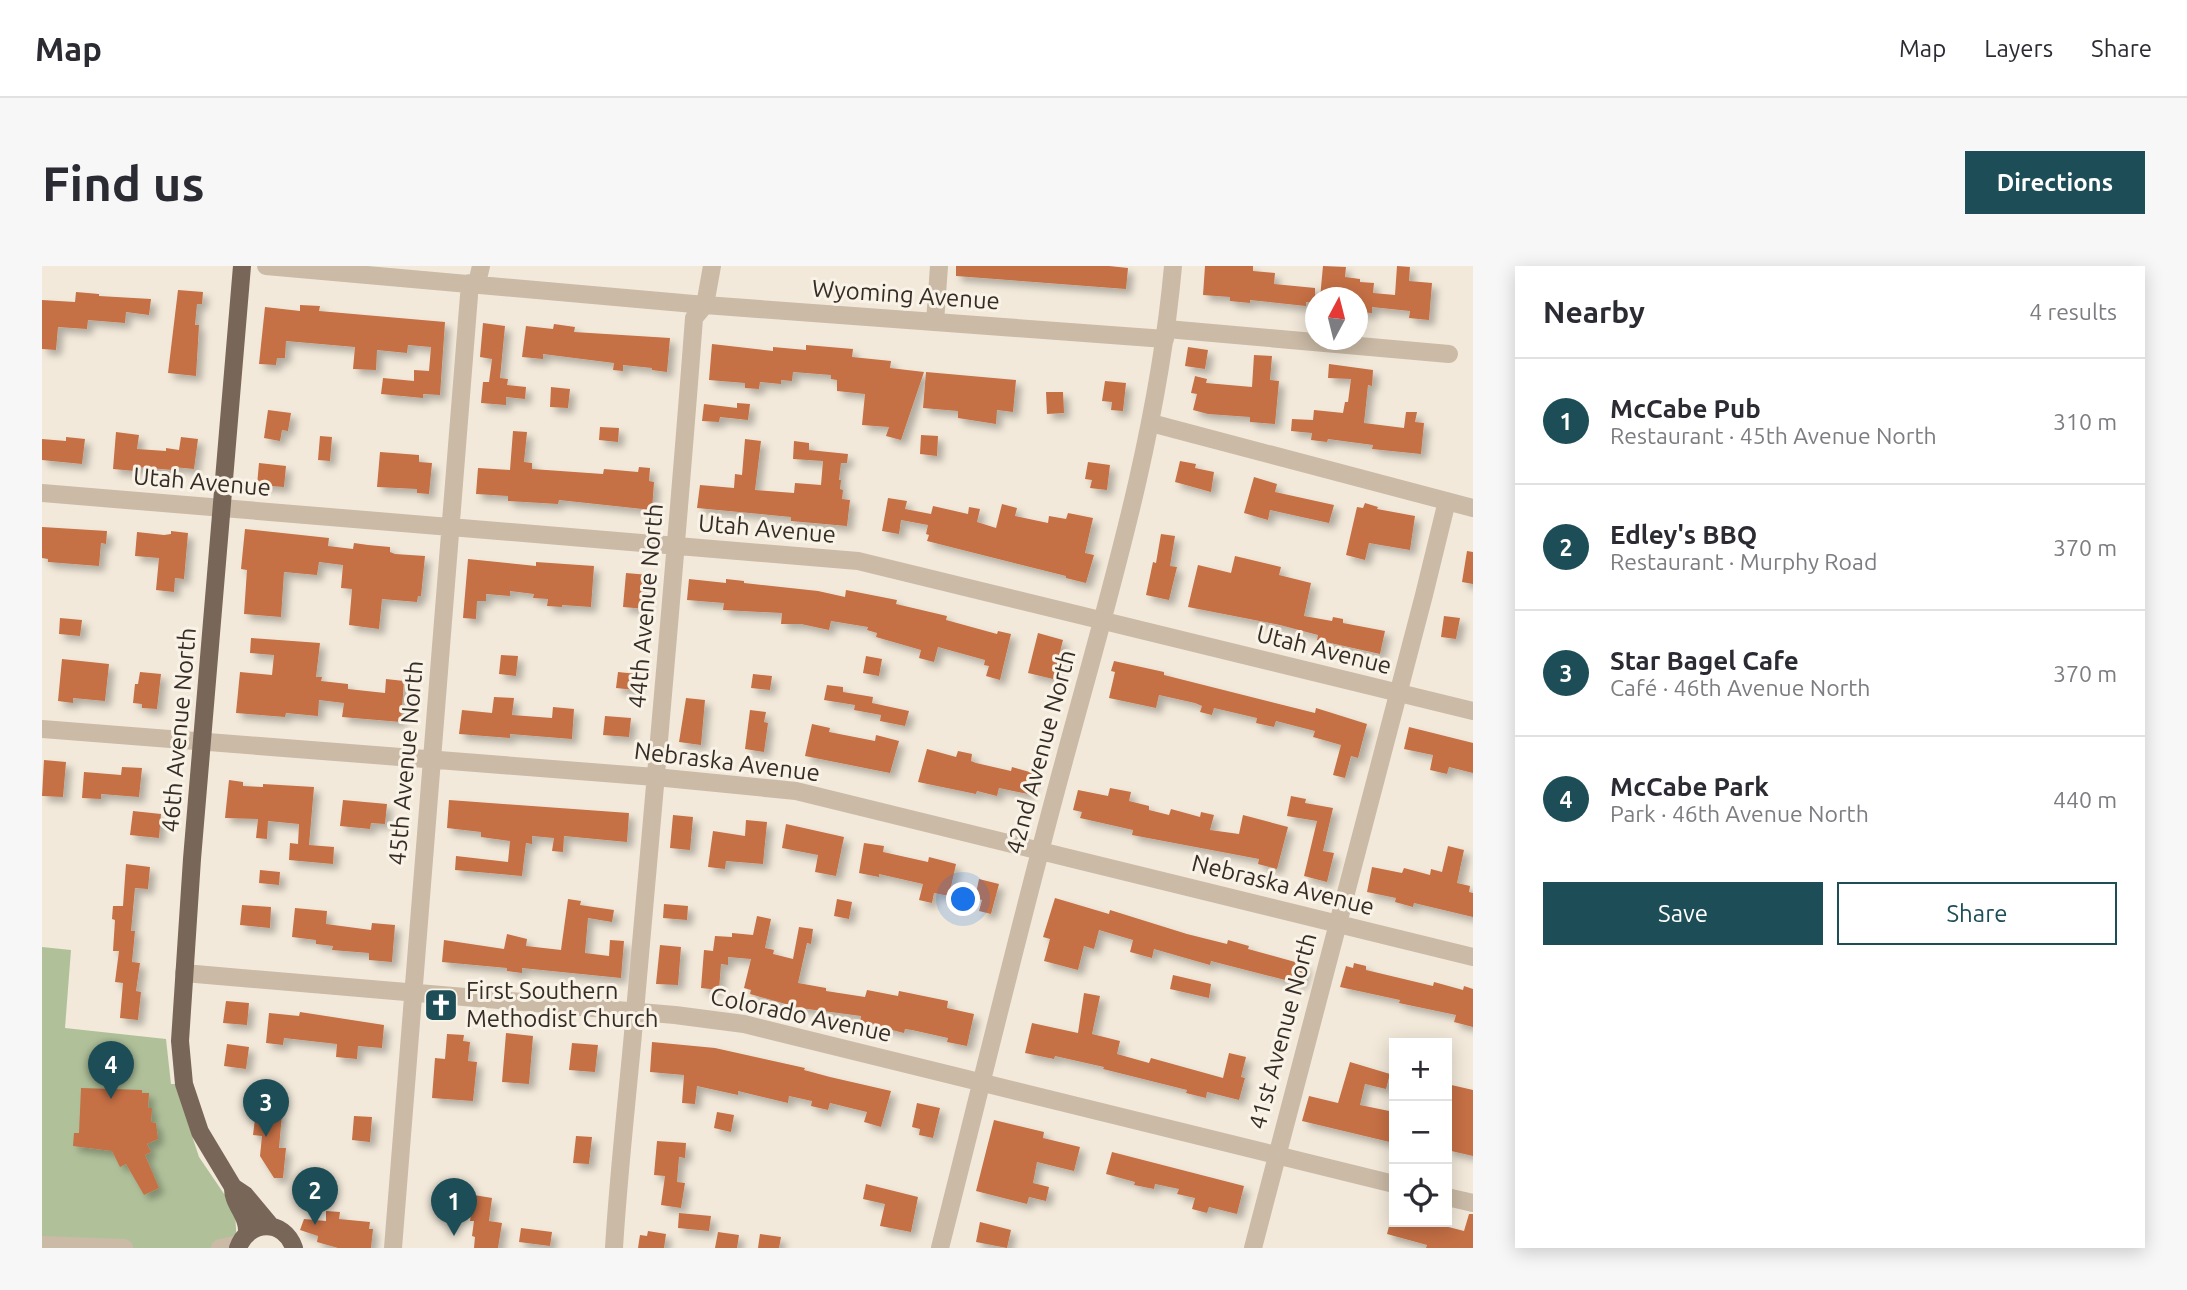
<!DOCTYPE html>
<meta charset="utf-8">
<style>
body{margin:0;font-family:Ubuntu,sans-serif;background:#f7f7f7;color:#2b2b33}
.controls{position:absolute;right:21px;bottom:21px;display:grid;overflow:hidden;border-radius:0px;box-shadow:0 4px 18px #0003}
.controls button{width:63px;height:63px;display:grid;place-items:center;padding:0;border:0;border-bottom:2px solid #e1e1e2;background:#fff;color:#2b2b33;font:35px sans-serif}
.compass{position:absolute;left:1263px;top:21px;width:63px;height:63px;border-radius:50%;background:#fff;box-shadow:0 4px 18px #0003;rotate:7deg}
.you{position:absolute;left:922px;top:634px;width:24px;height:24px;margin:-18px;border:5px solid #fff;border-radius:50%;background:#1a73e8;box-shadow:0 0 0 10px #1a73e833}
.badge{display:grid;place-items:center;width:46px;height:46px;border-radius:50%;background:#1d4e57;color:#fff;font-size:23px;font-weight:700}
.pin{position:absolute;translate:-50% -58px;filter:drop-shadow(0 2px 4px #0008)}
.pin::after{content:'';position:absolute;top:37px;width:24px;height:21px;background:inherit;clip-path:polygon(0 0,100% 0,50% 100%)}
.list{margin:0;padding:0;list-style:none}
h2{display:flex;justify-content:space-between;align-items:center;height:91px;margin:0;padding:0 28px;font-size:30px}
h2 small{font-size:23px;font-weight:400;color:#7c7c81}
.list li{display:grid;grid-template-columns:46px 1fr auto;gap:21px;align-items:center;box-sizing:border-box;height:126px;padding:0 28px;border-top:2px solid #e1e1e2}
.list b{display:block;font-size:26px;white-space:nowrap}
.list p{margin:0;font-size:23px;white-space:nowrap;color:#7c7c81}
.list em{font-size:23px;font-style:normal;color:#7c7c81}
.actions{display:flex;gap:14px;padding:21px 28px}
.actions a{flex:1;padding:16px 0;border:2px solid #1d4e57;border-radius:0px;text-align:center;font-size:24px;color:#1d4e57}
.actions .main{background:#1d4e57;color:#fff}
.icon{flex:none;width:38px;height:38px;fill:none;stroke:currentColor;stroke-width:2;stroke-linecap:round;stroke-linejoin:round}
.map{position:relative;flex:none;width:1431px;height:982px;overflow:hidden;border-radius:0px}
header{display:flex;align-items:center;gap:42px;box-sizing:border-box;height:98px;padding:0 35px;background:#fff;border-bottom:2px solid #e1e1e2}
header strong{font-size:33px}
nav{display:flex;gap:38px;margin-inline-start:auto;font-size:24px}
.intro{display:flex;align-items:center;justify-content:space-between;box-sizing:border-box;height:168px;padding:0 42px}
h1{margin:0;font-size:49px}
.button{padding:18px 32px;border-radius:0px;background:#1d4e57;color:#fff;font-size:24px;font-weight:700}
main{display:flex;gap:42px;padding:0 42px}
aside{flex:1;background:#fff;border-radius:0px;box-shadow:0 4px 18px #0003}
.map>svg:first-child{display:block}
</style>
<header>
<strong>Map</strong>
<nav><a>Map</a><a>Layers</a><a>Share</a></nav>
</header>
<div class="intro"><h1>Find us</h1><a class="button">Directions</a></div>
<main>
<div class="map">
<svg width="1431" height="982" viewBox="0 0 1431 982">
<defs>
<filter id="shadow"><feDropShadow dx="5.5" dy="5.5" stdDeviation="3.5" flood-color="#0004"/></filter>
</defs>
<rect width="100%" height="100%" fill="#f2e9da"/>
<path fill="#b0c19a" d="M0,681L29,684L23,762L124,773L129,818H133L157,891L193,944L195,982H0Z"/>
<path fill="#c67044" filter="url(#shadow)" d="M914,0H1067L1086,2L1084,23L914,10Z
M1163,0H1211V5L1233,7L1232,18L1273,22V37L1264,36V40L1208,34V37L1188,35V31L1161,29Z
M1281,0L1304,1L1303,11L1318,13V16L1332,17L1331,27L1353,29L1355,0L1368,1L1367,15L1390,17L1387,54L1367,52L1368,45L1330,41V47L1315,46V32H1278Z
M136,24L161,26L160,38H155L153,59H157L154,110L126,107Z
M34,26L57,28V30L109,33L107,49L84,46L83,57L46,54L45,63L16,61L14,84L0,83V34L33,36Z
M258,39L278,40L277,45L403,56L398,129L381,128V132L339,128L341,112L372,115V104L387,105L389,81L366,79L365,87L335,84L334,104L311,103L313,81L244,75L243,92H235L234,99L217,98L223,41L258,45Z
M441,57L463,60L458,112L466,113L465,119L484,121L483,133L464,131V139L439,137L441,116H447L450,93L438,91Z
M512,58L533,61L532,66L628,72L625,106L610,104V102L581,99V105L571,104L572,97L501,88V93L480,91L484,60L511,63Z
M670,78L731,85V81L764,84V79L811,83L810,91L849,95L848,102L882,106L859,174L844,170L847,161L820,159L823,128L795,125V114L789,113V109L751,106L750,115L739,114V118L718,116L717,123L703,122V117L667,114Z
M1146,81L1166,84L1163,103L1143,100Z
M1212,89L1230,90L1228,114L1237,115L1233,158L1208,156V151L1166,148L1151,144L1155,128L1149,127L1153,110L1165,113L1164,117L1210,121Z
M1287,98L1331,104L1330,120L1326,119L1322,157L1362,162L1364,146H1375L1373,156L1382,157L1379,188L1330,183L1331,179L1286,173L1285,176L1269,174L1270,167L1249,165L1250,153L1271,154L1272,144L1301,147L1303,136H1306L1309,113L1286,112Z
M884,106L974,114L971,146L955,144L954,158L916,152V145L881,142Z
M1063,115L1084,117L1081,145L1069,144L1070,136L1060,135Z
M509,121L528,123L526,142L508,141Z
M1004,126H1021L1022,147L1005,148Z
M695,137L708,138L706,154L678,151L677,156L660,155L662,138L695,142Z
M226,144L249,147L246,165L240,164L238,175L222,172Z
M558,161L577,162L576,176L557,174Z
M471,165L485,166L482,196L490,197V203L561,208L562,203L596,206L597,201L608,202L607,215L612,216L610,244L517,234L516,238L466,235V230L434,228L436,202L468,204Z
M74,166L97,169L95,183L124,185V182L137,184L139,171L156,173L152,203L131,201V204L94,201L93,205L71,203Z
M879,169L896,170L895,190L878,188Z
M278,170L290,171L288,195L276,194Z
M24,171L43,173L40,198L0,194V173L24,175Z
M703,173L719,175L713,224L752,227L753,217L779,219L781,195L751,193L752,175L767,177V184L806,188L805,197H799L797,214H799L798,223L801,224L800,233L808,234L805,260L749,255V251L655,242L658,219L692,222L693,208L700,209Z
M338,186L377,189V196L390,197L387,228L375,227V223L335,221Z
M1138,195L1154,198L1153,202L1172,206L1169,226L1133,216Z
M1046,196L1068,199L1065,224L1048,222L1050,214L1043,213Z
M217,197L244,200L242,221L215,219Z
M1212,211L1235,218L1233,226L1292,239L1287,257L1228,244L1226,254L1202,247Z
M846,232L865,235L863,243L889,248L891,240L926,248L927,241L938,243L935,256L954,262L960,238L975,242L973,250L1006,257L1007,250L1024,253L1026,247L1051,252L1043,287L1052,289L1044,317L1024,312V310L885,275L887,269L884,268L886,259L859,254L857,268L840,265Z
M1323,237L1336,241L1335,243L1373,250L1368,284L1327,277L1323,294L1304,289L1315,241L1321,242Z
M0,261L65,265L64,278L59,277L57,300L6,296V293L0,292Z
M203,263L287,272L286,280L311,283L312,277L326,279L348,281V286L353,288L383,290L379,330H376L375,336L340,333L337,363L307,359L310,323L299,322L301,299L277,296L275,309L242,306L239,351L202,348L205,304L199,303Z
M129,265L146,267L142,313L133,312L132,326L114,324L117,292L93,290L95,266L122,269L129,268Z
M1119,268L1133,270L1128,300L1135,301L1127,334L1104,329L1111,296L1114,297Z
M1425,285L1431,286V318L1420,316Z
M1193,290L1239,301L1237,309L1269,317L1262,350L1290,355L1291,351L1301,353V357L1343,365L1338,388L1275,374L1276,369L1238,359L1146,341L1156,299L1189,307Z
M426,293L494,300V296L552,300L549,341L520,339V341L505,340L506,333L491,332L492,328L468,325V330L444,328V335H435L434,353L421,352Z
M584,307L607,309L604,343L581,341Z
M647,313L684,317V313L702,315V317L776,325L803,331L804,324L855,334L854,338L905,350L904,354L955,368L956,365L969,368L958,414L944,410L947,400L942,399L943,394L896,381L892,396L877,392L879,384L834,371L835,367L825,364L826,361L789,355L787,364L759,358H739L740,347L681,344L682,337L645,334Z
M1402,350L1418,352L1414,373L1399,371Z
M18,352L40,354L38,370L17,368Z
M996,367L1021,374L1011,413L986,407Z
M209,372L278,377L274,411H280L279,415L306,418V423L343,427L344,413L362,415L359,456L300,451L302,437L277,434L276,450L244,447L243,451L194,447L198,406L230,409L232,389L208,387Z
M459,389L476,390L474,410L457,408Z
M824,390L840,393L837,410L821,407Z
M20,393L67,398L63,435L31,432V437L16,435Z
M1072,395L1122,406V409L1273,447L1274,442L1325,458L1316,492L1309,490L1303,512L1291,509L1299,479L1271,471L1273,465L1234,455L1232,461L1214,457L1215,452L1172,442L1170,449L1158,446L1160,440L1153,437L1117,429L1114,442L1067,432L1073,406L1069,405Z
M98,406L119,408L115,443L100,442V438L91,437L93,418H96Z
M576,406L595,408L593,424L574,422Z
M711,408L730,410L728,424L709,422Z
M785,419L801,421V426L831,431L830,437L867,445L863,460L838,455L839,449L812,444L813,439L782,434Z
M452,431L472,432L470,449L510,452L511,441L532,443L530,473L468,468V472L417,468L420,444L450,447Z
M644,432L663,434L659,479L637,476Z
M708,444L724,446L722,456L726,457L722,486L703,483Z
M563,450L589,452L587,471L561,469Z
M770,458L788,462L787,466L833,475L834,469L857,475L848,507L763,490Z
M1367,461L1431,477V507L1407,501L1405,508L1388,504L1391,489L1362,483Z
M885,483L914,491L916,485L930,488L929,495L934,497L969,505L970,501L991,507L986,528L957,522L955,530L935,525L934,528L876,516Z
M2,494L24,496L21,531L0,530Z
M80,501L100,502L97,531L59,528V533L40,532L42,506L79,509Z
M187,514L201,516V520L221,521V518L272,521L267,579L292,581L291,598L247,594L248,577L256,578L257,558L226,555L225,573L214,572L216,553L183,552Z
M1068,522L1089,526L1087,535L1107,540V544L1127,549L1129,543L1158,551L1159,546L1172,549L1168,564L1197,568L1201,549L1246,561L1235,603L1216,598L1217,593L1090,569L1091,564L1038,552L1040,546L1031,544L1036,524L1066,530Z
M1249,530L1264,533L1263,537L1291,542L1281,585L1292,587L1285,616L1262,610L1275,555L1245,550Z
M301,534L345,538L343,558L329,557L328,563L298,560Z
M407,534L587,547L585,576L522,570L521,586L510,585L512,572L490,570V578L484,577L480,610L413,604L414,590L466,596L468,575L439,571V566L405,562Z
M91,545L119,548L117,572L88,569Z
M631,549L651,551L648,584L628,582Z
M704,554L725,556L721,598L684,595L683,603L666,601L671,565L703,570Z
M744,558L802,571L794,610L773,606L776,589L740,582Z
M822,577L842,580L841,586L886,596L887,591L914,598L907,630L892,627L890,637L877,634L881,618L837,608V611L817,607Z
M1406,580L1422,584L1415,617L1428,620L1427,626L1431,627V651L1372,637L1371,641L1353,636L1354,632L1325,626L1330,601L1360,607L1362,602L1388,609L1389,603L1400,606Z
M84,598L108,601L106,623L93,622L89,665H93L90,696L98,697L94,725L99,726L96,754L78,752L81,717L73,716L77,685H71L73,654L70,653L71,640H81Z
M218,604L238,606L237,619L217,617Z
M937,613L957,618L949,648L937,645L940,634L933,632Z
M1013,632L1067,648L1068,644L1145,668L1185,678L1186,674L1207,680L1206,683L1264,699L1259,718L1169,695L1168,699L1112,683L1110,692L1088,686L1091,674L1057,664L1052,683L1042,680L1036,704L1002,695L1008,673L1001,671Z
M526,633L539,635L538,639L572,644L570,656L546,652L543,687L567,690L568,674L582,675L579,712L480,702V707L465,705V702L400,696L402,674L462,683L465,668L485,673L484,680L519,684Z
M795,633L810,636L807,653L792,650Z
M622,638L646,640L645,654L621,652Z
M200,639L229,641L228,662L198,659Z
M253,642L285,645L284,658L329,664L330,657L353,659L350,696L327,694V687L290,684L291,680L274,678V674L250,671Z
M715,650L729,653L723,682L732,684L731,688L751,693L757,661L771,663L769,678L765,677L756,717L784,722V725L823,731L825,724L856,730L857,725L906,735L905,742L932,748L925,780L905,776L906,772L870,764L863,763L862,767L818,756L819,750L758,742L708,728L709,724L702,722L709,693L686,691V699L679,698L677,724L659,722L662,684L671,685L673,670L690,671V667L711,669Z
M618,679L639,681L636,719L614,718Z
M1312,697L1324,700V704L1391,720L1392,716L1421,724L1422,720L1431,723V761L1412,756L1414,749L1357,737L1358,734L1298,721L1304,700L1311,702Z
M1131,709L1169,718L1167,732L1128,723Z
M1042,727L1058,730L1050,768L1078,775L1075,788L1107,797L1109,792L1181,812L1187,787L1204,791L1199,811L1203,812L1197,834L1165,826L1164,832L1144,827L1145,824L1061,803L1062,801L1013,790L1012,793L983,787L990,757L1036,767Z
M184,735L207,737L205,759L181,757Z
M258,746L342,759L340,782L316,780L315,793L294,791L295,778L242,772L241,779L224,777L227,747L257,750Z
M464,767L491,770L487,818L460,816Z
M405,768L422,769L421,775L428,776L426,795L435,796L431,835L390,832L393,792L403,793Z
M610,776L673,782L763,802L762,804L788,811L849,825L839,861L822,856L825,846L788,837L786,844L769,840L770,835L747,830L746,837L696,825V829L655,820L653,838L640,837L642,809L608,806Z
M530,777L556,779L553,806L527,804Z
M185,778L207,781L204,803L182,800Z
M1308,796L1348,808L1344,823L1323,818L1318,839L1352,846V877L1260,855L1267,830L1296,837Z
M1405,818L1431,824V890L1405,884Z
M39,822L100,824V827H107L106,842H110L109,856L114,857L116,873L105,878L109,886L103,889L117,922L102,929L84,898L78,901L70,885L31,880L32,867H37Z
M875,837L898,842L891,872L877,869L878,863L870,861Z
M214,845L240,848L237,882H244L241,912H232L218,890L220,870L211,869Z
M675,846L692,849L689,866L672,862Z
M312,850L330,851L328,876L310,874Z
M952,854L1002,866L1001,872L1038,881L1032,905L995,896L991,917L1007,921L1004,935L987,931L985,938L934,925Z
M534,870L550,871L547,898L531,897Z
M615,875L644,877L643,892L637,891L635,916L643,917L639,942L619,939L623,910L612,909Z
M1070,886L1202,920L1195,948L1167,941L1165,947L1150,943L1153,932L1135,928L1137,923L1113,918L1112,923L1092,919L1093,916L1064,908Z
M824,918L876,931L869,966L838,960L843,938L821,933Z
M432,929L450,932L447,955L460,957L456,982H432L433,971L430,970L432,955H428Z
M284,945L298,946L297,953L328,956L327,963H331L329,982H296L275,976L276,970L258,964L262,953L284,955Z
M637,947L669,950L667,965L636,962Z
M1427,948H1431V982H1384L1385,979L1345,968L1348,956H1378L1391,959V957L1422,965Z
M938,956L969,964L965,982L934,976Z
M479,962L510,966L508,980L477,976Z
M606,965L624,968L622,982H596L598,969L605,970Z
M676,966L697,969L695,982H673Z
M718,968L739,971L737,982H716Z"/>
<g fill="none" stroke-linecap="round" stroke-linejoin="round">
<path stroke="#cabaa6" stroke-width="18" d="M224,0L663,39L1123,73
M435,17L439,0
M893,56L897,0
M1125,63L1407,88
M1109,157L1431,242
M0,227L816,295L1431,445
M0,463L613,511L754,525L1431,691
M142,707L633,749L702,758L1352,918
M1405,931L1431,937
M0,979L82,982
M178,982L197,978
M351,982L428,17
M572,982C577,899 587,817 594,734C614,507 635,280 652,52L663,39L670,0
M898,982C939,820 978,657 1022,495C1066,332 1116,169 1131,0
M1211,982L1382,329L1405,235"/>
<path stroke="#786658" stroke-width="18" d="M200,0L150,593L138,775L142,818L158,866L191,921L203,929L228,959
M191,921C190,938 207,949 205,968
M196,982C206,954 242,952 252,982"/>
</g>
<defs>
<g id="church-square" transform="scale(1.75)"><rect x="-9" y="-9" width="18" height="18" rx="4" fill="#1d4e57" stroke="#f9f3e7"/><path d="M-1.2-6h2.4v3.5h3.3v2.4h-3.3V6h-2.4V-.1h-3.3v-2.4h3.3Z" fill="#fff"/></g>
</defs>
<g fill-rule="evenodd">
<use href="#church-square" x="399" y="739"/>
</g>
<g text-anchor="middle" stroke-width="6" stroke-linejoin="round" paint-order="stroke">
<g font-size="24" fill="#362d27" stroke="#f9f3e7">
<text transform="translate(864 29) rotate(4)" y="8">Wyoming Avenue</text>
<text transform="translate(160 216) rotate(5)" y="8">Utah Avenue</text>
<text transform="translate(725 263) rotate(5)" y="8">Utah Avenue</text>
<text transform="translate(604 340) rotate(-85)" y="8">44th Avenue North</text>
<text transform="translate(1282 384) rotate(14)" y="8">Utah Avenue</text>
<text transform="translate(137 464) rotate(-85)" y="8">46th Avenue North</text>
<text transform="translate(999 486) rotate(-75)" y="8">42nd Avenue North</text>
<text transform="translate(685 496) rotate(7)" y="8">Nebraska Avenue</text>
<text transform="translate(364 497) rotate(-85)" y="8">45th Avenue North</text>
<text transform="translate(1241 619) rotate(14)" y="8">Nebraska Avenue</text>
<text transform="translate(759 749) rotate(12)" y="8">Colorado Avenue</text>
<text transform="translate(1241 765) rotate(-75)" y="8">41st Avenue North</text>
</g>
<g font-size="24" fill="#362d27" stroke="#f9f3e7" text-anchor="start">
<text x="424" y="733">First Southern<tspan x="424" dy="28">Methodist Church</tspan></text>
</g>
</g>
</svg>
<div class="controls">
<button>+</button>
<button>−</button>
<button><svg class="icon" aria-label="locate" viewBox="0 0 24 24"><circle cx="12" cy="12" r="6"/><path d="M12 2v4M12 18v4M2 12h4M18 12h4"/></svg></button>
</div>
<svg class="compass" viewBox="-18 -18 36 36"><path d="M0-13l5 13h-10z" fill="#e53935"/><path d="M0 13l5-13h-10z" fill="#7c7c81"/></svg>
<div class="you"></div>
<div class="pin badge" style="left:412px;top:970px">1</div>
<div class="pin badge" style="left:273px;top:959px">2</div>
<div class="pin badge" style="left:224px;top:871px">3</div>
<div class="pin badge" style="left:69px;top:833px">4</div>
</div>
<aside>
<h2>Nearby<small>4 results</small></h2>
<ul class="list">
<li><span class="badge">1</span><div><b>McCabe Pub</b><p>Restaurant · 45th Avenue North</p></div><em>310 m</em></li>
<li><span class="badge">2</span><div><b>Edley's BBQ</b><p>Restaurant · Murphy Road</p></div><em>370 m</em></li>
<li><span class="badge">3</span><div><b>Star Bagel Cafe</b><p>Café · 46th Avenue North</p></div><em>370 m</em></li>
<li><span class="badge">4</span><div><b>McCabe Park</b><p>Park · 46th Avenue North</p></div><em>440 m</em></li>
</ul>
<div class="actions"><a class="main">Save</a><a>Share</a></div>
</aside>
</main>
